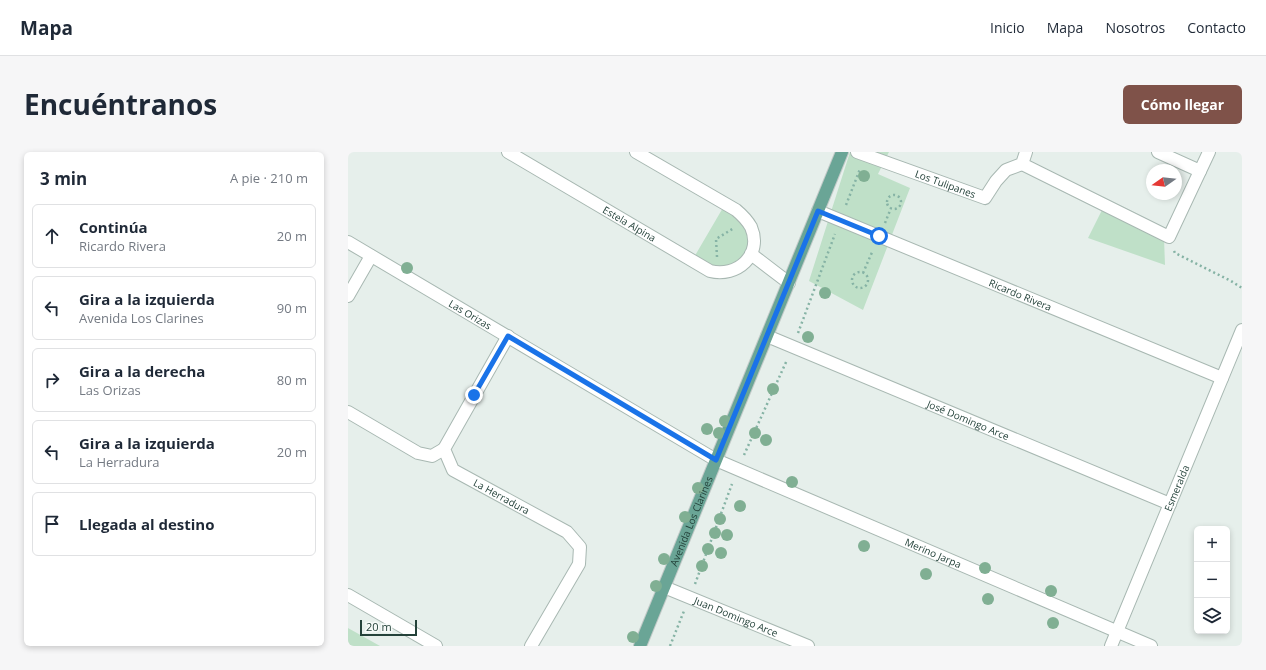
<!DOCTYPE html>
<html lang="es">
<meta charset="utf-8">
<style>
body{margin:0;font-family:"Open Sans",sans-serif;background:#f6f6f7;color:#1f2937}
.controls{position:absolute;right:12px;bottom:12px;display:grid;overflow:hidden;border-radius:6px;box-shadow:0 2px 6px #0003}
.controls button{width:36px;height:36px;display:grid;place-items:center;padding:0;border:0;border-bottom:1px solid #e0e1e3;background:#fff;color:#1f2937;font:20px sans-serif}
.compass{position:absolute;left:798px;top:12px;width:36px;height:36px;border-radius:50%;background:#fff;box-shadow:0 2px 6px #0003;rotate:256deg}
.scale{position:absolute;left:12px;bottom:10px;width:57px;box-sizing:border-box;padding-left:4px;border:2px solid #24423a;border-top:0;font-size:11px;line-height:14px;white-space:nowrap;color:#24423a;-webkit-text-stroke:3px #f7fbf9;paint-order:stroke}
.stop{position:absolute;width:12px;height:12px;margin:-9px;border:3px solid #1a73e8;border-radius:50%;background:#fff}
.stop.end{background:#1a73e8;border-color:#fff;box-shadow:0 1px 4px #0008}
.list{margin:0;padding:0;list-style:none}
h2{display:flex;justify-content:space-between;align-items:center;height:52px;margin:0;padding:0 16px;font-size:17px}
h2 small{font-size:13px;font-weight:400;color:#747a83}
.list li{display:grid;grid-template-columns:26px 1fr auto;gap:12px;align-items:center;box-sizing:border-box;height:64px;margin:0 8px 8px;padding:0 8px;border:1px solid #e0e1e3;border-radius:6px}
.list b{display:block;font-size:15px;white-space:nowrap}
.list p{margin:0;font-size:13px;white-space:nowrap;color:#747a83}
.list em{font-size:13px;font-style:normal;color:#747a83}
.icon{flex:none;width:22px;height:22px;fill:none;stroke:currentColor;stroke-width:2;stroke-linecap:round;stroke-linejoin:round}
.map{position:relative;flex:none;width:894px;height:494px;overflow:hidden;border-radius:6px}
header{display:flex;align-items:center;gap:24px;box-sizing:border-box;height:56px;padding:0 20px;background:#fff;border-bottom:1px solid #e0e1e3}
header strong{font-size:19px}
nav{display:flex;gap:22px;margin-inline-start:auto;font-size:14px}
.intro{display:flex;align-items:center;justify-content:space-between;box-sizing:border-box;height:96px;padding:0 24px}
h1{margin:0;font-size:28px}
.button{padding:10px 18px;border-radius:6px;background:#7f5249;color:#fff;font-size:14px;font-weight:700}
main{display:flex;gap:24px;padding:0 24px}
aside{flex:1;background:#fff;border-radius:6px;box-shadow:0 2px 6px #0003}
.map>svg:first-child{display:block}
</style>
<header>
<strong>Mapa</strong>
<nav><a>Inicio</a><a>Mapa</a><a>Nosotros</a><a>Contacto</a></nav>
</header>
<div class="intro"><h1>Encuéntranos</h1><a class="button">Cómo llegar</a></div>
<main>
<aside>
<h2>3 min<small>A pie · 210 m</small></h2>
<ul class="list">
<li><svg class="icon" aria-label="ahead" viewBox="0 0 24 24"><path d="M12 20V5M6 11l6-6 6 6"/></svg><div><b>Continúa</b><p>Ricardo Rivera</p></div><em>20 m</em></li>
<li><svg class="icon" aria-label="left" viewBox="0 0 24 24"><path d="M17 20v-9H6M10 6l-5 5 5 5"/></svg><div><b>Gira a la izquierda</b><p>Avenida Los Clarines</p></div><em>90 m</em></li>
<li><svg class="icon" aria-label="right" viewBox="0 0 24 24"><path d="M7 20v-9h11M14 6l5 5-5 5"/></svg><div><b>Gira a la derecha</b><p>Las Orizas</p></div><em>80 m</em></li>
<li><svg class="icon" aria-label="left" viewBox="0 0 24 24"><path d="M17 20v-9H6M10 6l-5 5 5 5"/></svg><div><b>Gira a la izquierda</b><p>La Herradura</p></div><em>20 m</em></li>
<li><svg class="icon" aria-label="arrive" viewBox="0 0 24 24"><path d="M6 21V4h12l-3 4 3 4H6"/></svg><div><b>Llegada al destino</b></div></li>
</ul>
</aside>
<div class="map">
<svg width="894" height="494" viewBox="0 0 894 494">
<rect width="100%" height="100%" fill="#e6efeb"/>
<path fill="#bfe0c8" d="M502,0H541L530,22L562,36L515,158L461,129Z
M376,54L400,77L401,94L394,108L372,117L345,107Z
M754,58L816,86L817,113L740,86Z
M0,476L32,494H0Z"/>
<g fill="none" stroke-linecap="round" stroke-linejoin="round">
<g stroke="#a8b8b2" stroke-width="14">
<g id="minor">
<path id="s1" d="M160,0L362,119C389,126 415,103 403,75C399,68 394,63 388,58L288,0"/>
<path id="s2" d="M509,0L637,46L648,29L658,18L674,12L678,0"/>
<path d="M810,0L852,19"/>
<path d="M674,12L821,85L861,0"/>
<path id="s3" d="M470,59L874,226"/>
<path id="s4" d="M0,90L368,308L803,494"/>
<path d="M403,102L441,131"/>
<path d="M0,144L23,104"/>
<path id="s5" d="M160,184L96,297L105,318L219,380L232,395L231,412L183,494"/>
<path id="s6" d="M419,184L822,352"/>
<path d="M0,260L70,301L84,304L96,297"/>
<path id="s7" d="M316,435L460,494"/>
<path d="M0,443L88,494"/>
<path id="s8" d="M763,494L894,178"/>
</g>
</g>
<g stroke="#c2cac8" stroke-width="14">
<g id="major">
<path id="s9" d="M292,494L494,0"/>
</g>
</g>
<path stroke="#86b3a5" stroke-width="2.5" stroke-dasharray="2 3" stroke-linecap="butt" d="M539 50a7 7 0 1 1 14 0a7 7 0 1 1-14 0Z
M498,53L512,17
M537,71L543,56
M826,99L827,101L883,129L894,136
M369,105L368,87L386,76
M504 128a8 8 0 1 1 16 0a8 8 0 1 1-16 0Z
M515,121L525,98
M450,181L487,82
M396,303L439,208
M347,432L384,332
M322,494L336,459"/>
<use href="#minor" stroke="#fff" stroke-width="12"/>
<use href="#major" stroke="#6aa596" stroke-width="12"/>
</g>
<g fill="#80af93">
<circle cx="516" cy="24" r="6"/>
<circle cx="59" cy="116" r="6"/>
<circle cx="477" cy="141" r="6"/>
<circle cx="460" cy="185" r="6"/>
<circle cx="425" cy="237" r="6"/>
<circle cx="377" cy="269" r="6"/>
<circle cx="359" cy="277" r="6"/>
<circle cx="371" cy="281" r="6"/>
<circle cx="407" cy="281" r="6"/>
<circle cx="418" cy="288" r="6"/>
<circle cx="444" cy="330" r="6"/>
<circle cx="350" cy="336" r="6"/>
<circle cx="392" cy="354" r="6"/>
<circle cx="337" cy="365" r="6"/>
<circle cx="372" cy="367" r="6"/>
<circle cx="367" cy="381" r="6"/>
<circle cx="379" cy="383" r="6"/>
<circle cx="516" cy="394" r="6"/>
<circle cx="360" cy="397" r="6"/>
<circle cx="373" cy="401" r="6"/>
<circle cx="316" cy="407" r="6"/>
<circle cx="354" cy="414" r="6"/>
<circle cx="637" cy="416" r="6"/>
<circle cx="578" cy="422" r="6"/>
<circle cx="308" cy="434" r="6"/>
<circle cx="703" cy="439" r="6"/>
<circle cx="640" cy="447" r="6"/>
<circle cx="705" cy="471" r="6"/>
<circle cx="285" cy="485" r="6"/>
</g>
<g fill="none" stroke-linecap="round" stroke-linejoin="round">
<path stroke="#1a73e8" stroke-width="5" d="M126,243L160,184L368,308L470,59L531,84"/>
</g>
<g text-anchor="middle" stroke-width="3" stroke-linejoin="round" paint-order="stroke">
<g font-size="10" fill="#24423a" stroke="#f7fbf9">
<text dy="4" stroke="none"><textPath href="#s2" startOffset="94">Los Tulipanes</textPath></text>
<text dy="4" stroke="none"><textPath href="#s1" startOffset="141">Estela Alpina</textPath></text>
<text dy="4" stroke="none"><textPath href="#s3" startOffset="219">Ricardo Rivera</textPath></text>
<text dy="4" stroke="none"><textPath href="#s4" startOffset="142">Las Orizas</textPath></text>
<text dy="4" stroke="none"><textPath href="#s6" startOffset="218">José Domingo Arce</textPath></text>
<text dy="4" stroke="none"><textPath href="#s8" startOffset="171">Esmeralda</textPath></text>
<text dy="4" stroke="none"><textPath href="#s5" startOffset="208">La Herradura</textPath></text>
<text dy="4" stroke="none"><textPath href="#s9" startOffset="135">Avenida Los Clarines</textPath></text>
<text dy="4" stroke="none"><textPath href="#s4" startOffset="664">Merino Jarpa</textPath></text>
<text dy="4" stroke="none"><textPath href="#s7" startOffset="78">Juan Domingo Arce</textPath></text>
</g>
</g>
</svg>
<div class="controls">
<button>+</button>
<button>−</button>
<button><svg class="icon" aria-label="layers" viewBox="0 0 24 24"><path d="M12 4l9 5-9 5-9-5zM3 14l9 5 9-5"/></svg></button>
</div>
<svg class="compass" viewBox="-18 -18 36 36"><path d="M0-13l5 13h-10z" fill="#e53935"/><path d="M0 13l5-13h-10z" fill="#747a83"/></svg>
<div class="scale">20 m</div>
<div class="stop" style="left:531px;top:84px"></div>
<div class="stop end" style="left:126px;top:243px"></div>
</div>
</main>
